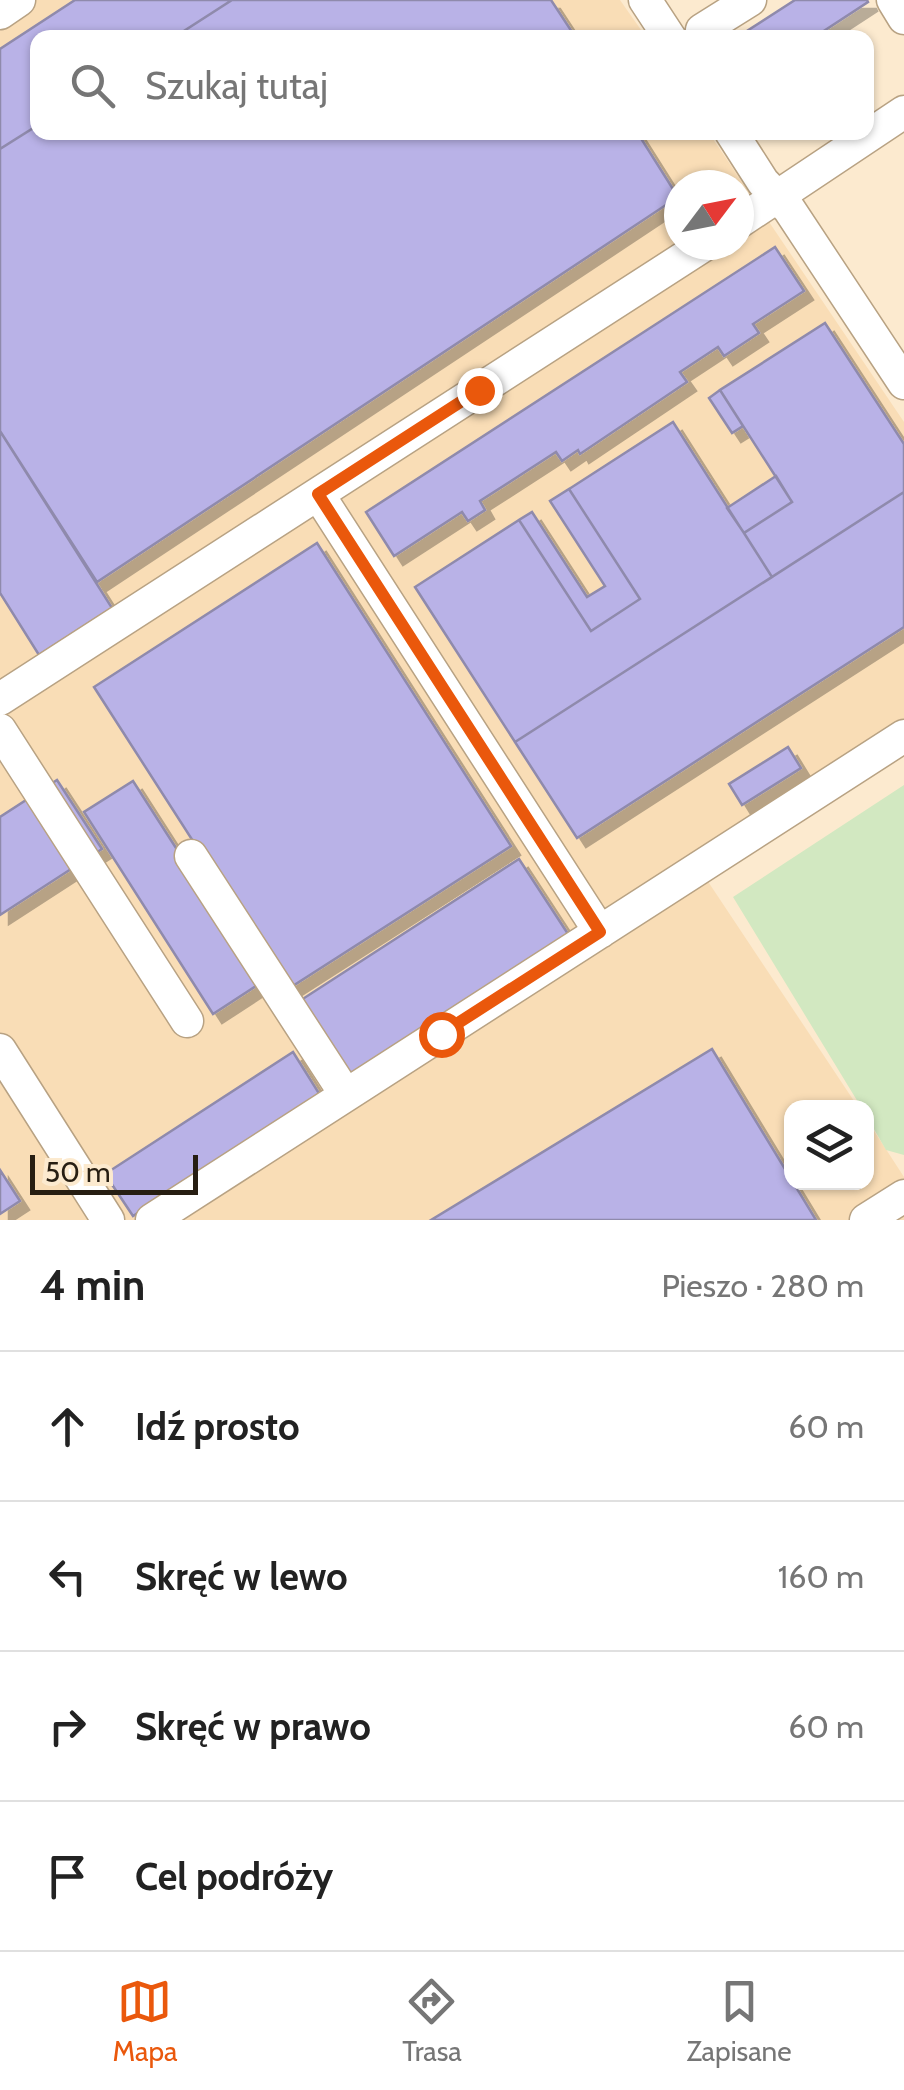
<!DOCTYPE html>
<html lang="pl">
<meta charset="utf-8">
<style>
body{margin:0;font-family:Cabin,sans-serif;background:#f6f6f6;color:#222}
.controls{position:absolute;right:30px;bottom:30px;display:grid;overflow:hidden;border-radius:20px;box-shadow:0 2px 8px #0004}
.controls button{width:90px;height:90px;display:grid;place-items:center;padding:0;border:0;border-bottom:2px solid #e0e0e0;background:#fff;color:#222;font:50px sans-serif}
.compass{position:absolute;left:664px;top:170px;width:90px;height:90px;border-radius:50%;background:#fff;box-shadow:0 2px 8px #0004;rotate:58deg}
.scale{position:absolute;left:30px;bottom:25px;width:168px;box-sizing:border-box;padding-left:10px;border:5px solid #271e12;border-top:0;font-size:28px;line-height:35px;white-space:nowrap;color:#271e12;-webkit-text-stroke:8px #fceacf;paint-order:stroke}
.stop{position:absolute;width:30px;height:30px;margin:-22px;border:8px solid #ea580c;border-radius:50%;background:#fff}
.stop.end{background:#ea580c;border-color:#fff;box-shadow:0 2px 10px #0008}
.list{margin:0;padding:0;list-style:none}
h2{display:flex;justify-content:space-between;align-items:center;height:130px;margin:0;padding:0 40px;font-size:42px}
h2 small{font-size:32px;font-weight:400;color:#767676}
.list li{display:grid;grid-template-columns:65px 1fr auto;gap:30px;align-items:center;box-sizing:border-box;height:150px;padding:0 40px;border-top:2px solid #e0e0e0}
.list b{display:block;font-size:38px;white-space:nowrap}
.list em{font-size:32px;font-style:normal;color:#767676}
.icon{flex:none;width:55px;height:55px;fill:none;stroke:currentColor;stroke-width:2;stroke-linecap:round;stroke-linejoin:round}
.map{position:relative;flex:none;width:904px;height:1220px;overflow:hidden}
.search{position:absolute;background:#fff;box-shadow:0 2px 8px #0004;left:30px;right:30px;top:30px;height:110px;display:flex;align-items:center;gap:25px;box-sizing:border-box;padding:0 35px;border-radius:20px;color:#767676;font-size:38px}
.sheet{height:730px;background:#fff}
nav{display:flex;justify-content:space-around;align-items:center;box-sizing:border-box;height:140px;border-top:2px solid #e0e0e0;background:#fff;font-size:28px;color:#767676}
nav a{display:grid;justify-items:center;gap:5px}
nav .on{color:#ea580c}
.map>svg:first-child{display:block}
</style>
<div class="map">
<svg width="904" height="1220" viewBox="0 0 904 1220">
<defs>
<filter id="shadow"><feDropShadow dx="9" dy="9" stdDeviation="0" flood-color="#0004"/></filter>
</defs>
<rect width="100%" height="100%" fill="#fceacf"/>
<path fill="#f9ddb6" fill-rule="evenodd" d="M0,0H620L646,37L38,38V132L709,133L904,422V756L707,880L858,1107L792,1108V1182H866L867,1120L904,1177V1220H0ZM679,185H739V245H679Z"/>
<path fill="#d2e8c1" d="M904,785V1155L886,1150L867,1117L866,1108L861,1107L733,897Z"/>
<path fill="#b9b2e7" stroke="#8f8aac" stroke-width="2.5" filter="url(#shadow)" d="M75,0H232L173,38H38V125L0,149V49Z
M232,0H551L576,38H173Z
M795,0H867L868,2L813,38H736Z
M38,125V132H637L678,197L97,582L0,431V149Z
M775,247L804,291L753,324L759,333L724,356L718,347L680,372L687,382L580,454L578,450L562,461L556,452L480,501L485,510L468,521L462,512L394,556L366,512Z
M825,323L904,444V492L772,577L744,533L792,502L720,390Z
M720,390L743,426L732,433L709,398Z
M673,422L772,577L515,742L415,587L519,520L591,631L640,599L569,489Z
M0,431L112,608L39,655L0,593Z
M776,476L792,502L744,533L727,508Z
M569,489L640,599L591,631L519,520L532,512L587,597L605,586L550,501Z
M904,492V627L577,838L515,742Z
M317,543L511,846L288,989L94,687Z
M788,747L801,768L742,805L729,784Z
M57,780L102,849L0,915V817Z
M133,781L262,982L213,1014L84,812Z
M519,859L568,934L346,1077L298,1002Z
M712,1049L816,1220H431Z
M293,1052L320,1095L133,1216L105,1174Z
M0,1170L20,1201L0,1214Z"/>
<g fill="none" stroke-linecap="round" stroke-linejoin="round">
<g stroke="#b8a283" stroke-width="35">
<path id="minor" d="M645,0L670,38
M893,0L904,18
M0,13L19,0
M702,30L750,0
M731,132L763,182L789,209L904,383
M739,222L904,112
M318,494L600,932
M0,699L704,245
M0,730L187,1021
M191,856L346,1095
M0,1050L108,1220
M152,1220L904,736
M866,1220L904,1196"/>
</g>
<use href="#minor" stroke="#fff" stroke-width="32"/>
</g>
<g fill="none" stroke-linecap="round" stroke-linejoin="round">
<path stroke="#ea580c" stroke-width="12" d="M441,1034L600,932L318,494L479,390"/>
</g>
</svg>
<div class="controls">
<button><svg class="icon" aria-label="layers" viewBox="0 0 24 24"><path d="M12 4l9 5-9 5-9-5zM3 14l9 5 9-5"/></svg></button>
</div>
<svg class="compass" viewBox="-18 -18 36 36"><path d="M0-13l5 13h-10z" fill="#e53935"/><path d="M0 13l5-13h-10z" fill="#767676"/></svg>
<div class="scale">50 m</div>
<div class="stop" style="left:441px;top:1034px"></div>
<div class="stop end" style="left:479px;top:390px"></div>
<div class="search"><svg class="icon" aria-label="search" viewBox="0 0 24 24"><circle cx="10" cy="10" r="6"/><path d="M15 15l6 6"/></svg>Szukaj tutaj</div>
</div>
<section class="sheet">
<h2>4 min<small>Pieszo · 280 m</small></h2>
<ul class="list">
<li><svg class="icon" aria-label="ahead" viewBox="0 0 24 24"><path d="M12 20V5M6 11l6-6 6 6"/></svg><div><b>Idź prosto</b></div><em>60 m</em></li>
<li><svg class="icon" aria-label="left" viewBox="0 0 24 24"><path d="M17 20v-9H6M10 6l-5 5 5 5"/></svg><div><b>Skręć w lewo</b></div><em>160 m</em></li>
<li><svg class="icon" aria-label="right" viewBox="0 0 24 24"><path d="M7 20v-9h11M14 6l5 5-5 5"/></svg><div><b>Skręć w prawo</b></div><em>60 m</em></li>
<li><svg class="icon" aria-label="arrive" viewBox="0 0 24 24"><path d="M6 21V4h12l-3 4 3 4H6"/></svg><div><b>Cel podróży</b></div></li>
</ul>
</section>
<nav>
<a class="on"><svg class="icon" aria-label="map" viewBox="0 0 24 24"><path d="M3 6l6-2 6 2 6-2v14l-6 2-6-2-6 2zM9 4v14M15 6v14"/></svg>Mapa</a>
<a><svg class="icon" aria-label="directions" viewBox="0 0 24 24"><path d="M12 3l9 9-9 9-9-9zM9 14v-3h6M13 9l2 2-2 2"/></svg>Trasa</a>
<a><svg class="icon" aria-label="saved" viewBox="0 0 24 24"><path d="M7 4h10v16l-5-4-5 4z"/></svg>Zapisane</a>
</nav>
